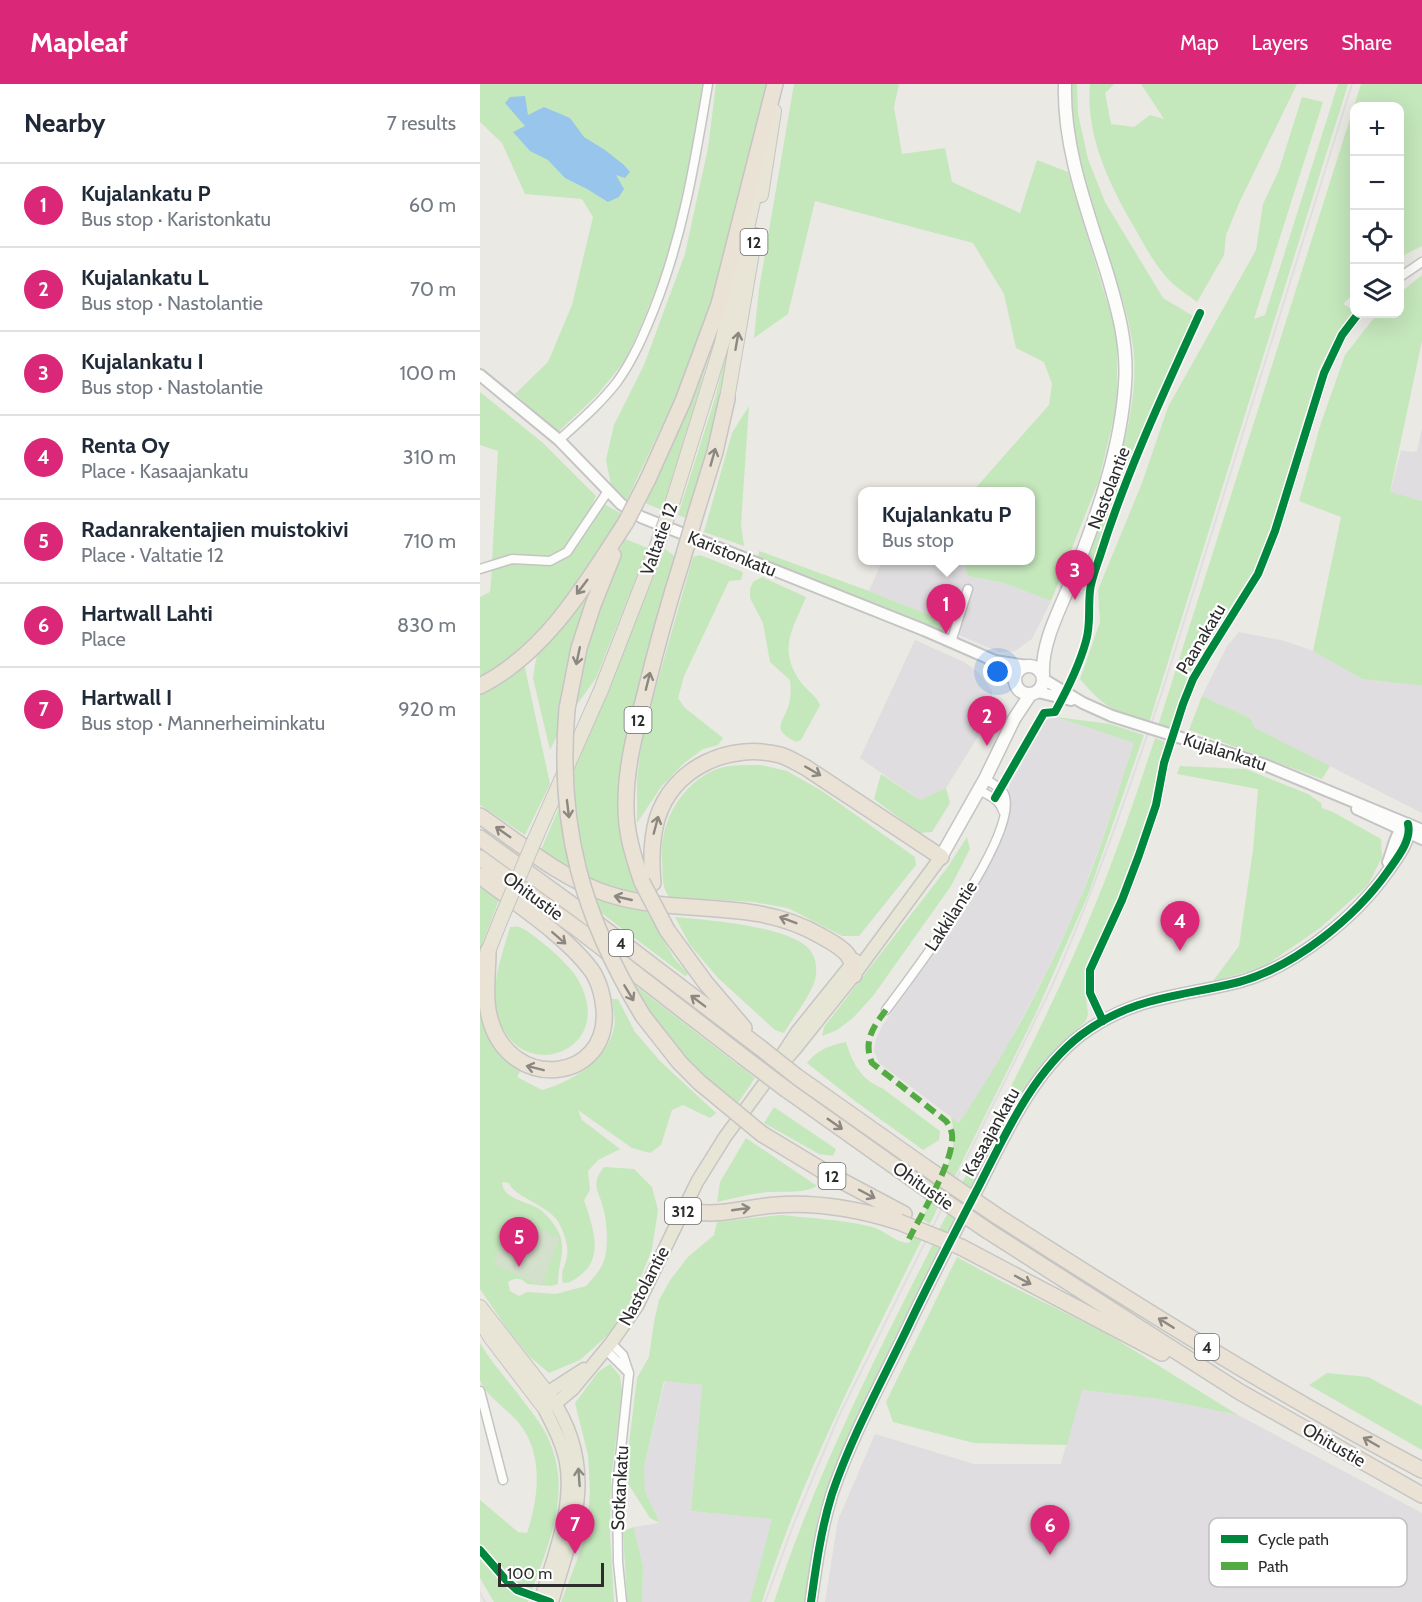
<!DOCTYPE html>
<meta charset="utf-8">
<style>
body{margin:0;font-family:Cabin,sans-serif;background:#f2f2f3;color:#1f2937}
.controls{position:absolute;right:18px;top:18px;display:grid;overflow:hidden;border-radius:12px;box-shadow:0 6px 24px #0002}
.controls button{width:54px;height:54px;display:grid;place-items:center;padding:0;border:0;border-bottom:2px solid #e0e1e3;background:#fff;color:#1f2937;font:30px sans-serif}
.scale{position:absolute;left:18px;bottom:15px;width:106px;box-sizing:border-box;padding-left:6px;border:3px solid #2d2d2d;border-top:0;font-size:16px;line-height:21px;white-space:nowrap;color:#2d2d2d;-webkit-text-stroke:4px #fff;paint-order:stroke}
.you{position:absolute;left:518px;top:588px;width:21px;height:21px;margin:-15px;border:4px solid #fff;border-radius:50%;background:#1a73e8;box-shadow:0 0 0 9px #1a73e833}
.badge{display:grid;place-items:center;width:39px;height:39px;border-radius:50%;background:#db2777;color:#fff;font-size:20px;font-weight:700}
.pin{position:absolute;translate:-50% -50px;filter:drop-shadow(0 2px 3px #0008)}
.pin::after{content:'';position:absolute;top:32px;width:21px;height:18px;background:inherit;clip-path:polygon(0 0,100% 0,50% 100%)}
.popup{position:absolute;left:378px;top:403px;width:177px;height:78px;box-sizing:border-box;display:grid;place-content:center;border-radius:12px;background:#fff;filter:drop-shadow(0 2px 4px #0005);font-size:20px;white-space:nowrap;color:#747a83}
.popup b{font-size:22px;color:#1f2937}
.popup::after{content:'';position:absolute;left:50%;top:100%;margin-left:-12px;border:12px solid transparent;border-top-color:#fff}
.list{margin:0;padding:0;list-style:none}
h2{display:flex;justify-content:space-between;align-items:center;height:78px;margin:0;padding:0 24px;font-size:26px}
h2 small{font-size:20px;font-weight:400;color:#747a83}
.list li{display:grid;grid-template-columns:39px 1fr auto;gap:18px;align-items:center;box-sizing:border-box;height:84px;padding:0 24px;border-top:2px solid #e0e1e3}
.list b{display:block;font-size:22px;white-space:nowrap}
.list p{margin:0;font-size:20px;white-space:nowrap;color:#747a83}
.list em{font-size:20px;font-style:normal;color:#747a83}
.icon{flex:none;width:33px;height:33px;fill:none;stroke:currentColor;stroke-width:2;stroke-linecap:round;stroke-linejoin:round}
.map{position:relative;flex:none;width:942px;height:1518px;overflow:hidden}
header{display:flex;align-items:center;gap:36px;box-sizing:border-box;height:84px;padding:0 30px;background:#db2777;color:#fff}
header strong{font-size:28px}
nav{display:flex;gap:33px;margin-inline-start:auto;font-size:21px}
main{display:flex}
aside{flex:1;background:#fff}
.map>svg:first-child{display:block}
</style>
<header>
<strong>Mapleaf</strong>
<nav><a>Map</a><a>Layers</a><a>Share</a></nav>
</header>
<main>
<aside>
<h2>Nearby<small>7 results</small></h2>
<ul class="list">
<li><span class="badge">1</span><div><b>Kujalankatu P</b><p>Bus stop · Karistonkatu</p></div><em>60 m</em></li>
<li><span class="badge">2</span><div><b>Kujalankatu L</b><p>Bus stop · Nastolantie</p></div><em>70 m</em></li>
<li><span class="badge">3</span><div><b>Kujalankatu I</b><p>Bus stop · Nastolantie</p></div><em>100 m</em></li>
<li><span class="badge">4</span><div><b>Renta Oy</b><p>Place · Kasaajankatu</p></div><em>310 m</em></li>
<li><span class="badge">5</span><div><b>Radanrakentajien muistokivi</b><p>Place · Valtatie 12</p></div><em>710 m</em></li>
<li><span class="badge">6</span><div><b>Hartwall Lahti</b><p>Place</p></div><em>830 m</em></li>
<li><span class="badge">7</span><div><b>Hartwall I</b><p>Bus stop · Mannerheiminkatu</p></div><em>920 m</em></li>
</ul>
</aside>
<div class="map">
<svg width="942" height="1518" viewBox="0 0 942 1518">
<rect width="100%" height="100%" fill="#eae9e4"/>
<path fill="#dfdddf" d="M942,344V417L910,409L921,366L931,368L937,367Z
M402,477H483L488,492L524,499L571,517L552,555L535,567L519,568L481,552L467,538L389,507Z
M759,548L805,557L833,567L882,595L942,601V729L775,644L770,634L722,612L747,562Z
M435,556L484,578L499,589L512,606V621L504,643L466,704L440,716L380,674Z
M576,633L654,659L622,756L596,826L566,889L512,991L479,1039L399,979L394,967L396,955L402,942L472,845L500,799L512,777L529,722V701L566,636Z
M185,1297L222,1301L211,1427L293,1435L270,1518H162L163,1483L154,1443L180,1439L165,1407L164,1383Z
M601,1306L679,1315L758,1331L942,1429V1518H345L358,1436L395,1350L494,1380H581Z"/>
<path fill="#c5e7bc" d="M0,0H224L208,95L197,141L181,192L160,244L144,278L116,312L78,348L35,310L68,278L92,221L113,133L102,115L45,110L22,59L0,38Z
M236,0H286L251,155L223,243L199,305L147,416L131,401L126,376L134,341L164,281L205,170L228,64Z
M314,0H419L414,23L422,70L465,64L472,98L540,129L557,76L588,88L637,251V320L619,396L571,517L524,499L488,492L483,477L550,476V408L493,407L569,321L572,300L564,278L536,264L524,210L493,159L335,117L308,230L274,254L279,205Z
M589,0H597L598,30L608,75L625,118L683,214L713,232L630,427L609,496L601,495C623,428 665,326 652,256C644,208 623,163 609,117C597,78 591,40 589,0Z
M610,0H634L625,9L631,40L654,43L670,31L684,35L661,0H817L759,119L746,151L744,171L717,218C709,211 699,206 691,198C677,184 667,166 657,148C631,104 605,53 610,0Z
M858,0H868L669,639C632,626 625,624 600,595L620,538L618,506L662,399L688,323L776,166L783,120L799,86L822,13L843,18L774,235L785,231Z
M881,0H942V162L920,173V22H874V209L863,220L874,226L854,256L839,285L792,440L775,484L708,591L690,645L678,642Z
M942,191V257L910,408L942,417V601H937L882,595L833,567L861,433L819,417L841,339L865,271L897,230H920V209Z
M255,233L238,337L209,435L198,431L235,314Z
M237,242L216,317L182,426L165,419L206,325Z
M0,308L63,359L116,412L105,436L84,466L69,473L31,472L12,479L18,367L0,361Z
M269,322L261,440L264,462L224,448L252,349Z
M124,420L142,430C107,487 59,560 0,593V513L10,508L12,485L33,478L88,471L111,442Z
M145,455L168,464L116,594L93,626L100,583L120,511Z
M185,465L197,474L143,690L163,811L141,808L105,793L90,697Z
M279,467L389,507L467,538L463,548L278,474Z
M220,471L263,488L261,496L249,497L204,592L198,614L205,624L243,654L238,661L223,665L203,680L181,703L157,739V696L162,652L213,473Z
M125,480L80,646L70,666L53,594L55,580L59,565Z
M282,493L326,513C313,545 298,563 319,596C325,605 336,611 340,621L321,656L316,658C290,644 303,641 309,620C311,613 311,603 310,596L290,578L283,539L270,514V505L273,498Z
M44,579L70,700L45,751L0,721V609Z
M722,612L770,634L775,644L850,682L842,695L709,646Z
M576,633L630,640L664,651L608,811L556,929L474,1094L465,1088L473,1065L474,1048L471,1033L479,1039C524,972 563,901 595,827C619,773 635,715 654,659Z
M675,654L685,658L668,730L639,813L607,878L605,905L608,930L606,937L575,965L539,1011L490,1104L482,1099C523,1018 566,936 602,852C630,788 653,721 675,654Z
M281,681L307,687L342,707L435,773L436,781L379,852H362L308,824L273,818L189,813C181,802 183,790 182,777C179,741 198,705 230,688C245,680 264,681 281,681Z
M700,682L766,685L828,710L841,719L842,724L853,728L901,755L902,773L888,801L840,844L782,884L733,897L759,862L773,766L778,705L697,690Z
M401,690L440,716L466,704L470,719L452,748L439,749L394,715Z
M82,717L93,788L61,766Z
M487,753L490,765L471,802L393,912L373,934L357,946L342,952L344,943L467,784Z
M0,799L20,813L0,866Z
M113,813L132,820L167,828L194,874L208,890L205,892L116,825Z
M195,833C225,836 317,842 332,869C337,877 337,888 335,896C331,911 312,935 304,949L295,946L238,894L210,861Z
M30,843C33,843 36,842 39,843C46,844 77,870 82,876C87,882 94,888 97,894C145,974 18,1010 15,910C15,889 24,864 30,843Z
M156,902L275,994L256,1022C229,1000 161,936 156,902Z
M132,915H138L155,948L180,977L236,1029L230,1034L203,1021L192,1026L181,1061L170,1069L152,1064L98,1026L102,1036L140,1065L118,1076L108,1087L110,1106L104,1116C111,1138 124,1169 104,1188C97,1194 92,1199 83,1199C80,1185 85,1185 87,1172C89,1161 83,1145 77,1136C65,1120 33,1112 29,1099L22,1098C23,1117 50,1117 62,1127C69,1133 75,1141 79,1149C87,1167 77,1182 78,1200L71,1202L47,1200C41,1193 35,1194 28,1198L30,1207L39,1212L47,1208L76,1210L106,1202C112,1195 120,1187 123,1179C129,1166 127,1140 124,1127C120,1107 109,1102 124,1083L154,1085L172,1103L178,1126L172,1165L153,1213L130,1249L100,1276L69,1289L50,1273L26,1243L0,1205V935L3,922L20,967L28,978L41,986L37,993L62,1006C91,998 127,977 134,944C136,935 133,924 132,915Z
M366,958C372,978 381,996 402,1004L460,1047L459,1056L443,1066L375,1017L327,979C337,966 350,961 366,958Z
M294,1023L356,1065L353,1072L339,1070L284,1039Z
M266,1054L337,1102C321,1111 298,1106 280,1109C265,1111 251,1115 237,1118L240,1098Z
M450,1117L458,1123L450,1140L442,1135Z
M468,1129L476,1134L468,1150L459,1145Z
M301,1131C329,1134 369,1136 395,1144C407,1148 416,1159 429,1159L434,1149L443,1153C384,1272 322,1391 282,1518H270L292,1435L211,1427L222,1301L184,1297L164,1383L165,1407L180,1439L170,1434L147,1398L148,1368L157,1294L169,1273L174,1238L179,1216L191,1195L208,1173L234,1151L237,1138Z
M454,1158L462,1162L394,1299L347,1406L339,1429L325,1518H294C335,1393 394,1275 454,1158Z
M477,1173L517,1195L626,1249L758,1331L679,1315L602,1306L587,1361L494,1359L413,1338L406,1318Z
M0,1259C12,1280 30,1298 44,1318C54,1331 66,1346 71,1361C92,1416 65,1466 48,1518H14L0,1494V1416L38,1448L47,1449C59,1413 64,1369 38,1338C28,1326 5,1311 0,1296C0,1288 0,1268 0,1259Z
M130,1280L140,1292L142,1308L131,1396L130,1450L134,1518H81L102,1463L108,1432L110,1407L108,1371L95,1319L118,1288Z
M847,1289L888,1293L942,1322V1366L829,1301Z
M154,1443L163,1483L162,1518H147L143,1447Z"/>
<path fill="#d3e0cb" d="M33,1134L80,1154L61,1202L13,1180Z"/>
<path fill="#97c5ec" d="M45,12L48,31L64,23L90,34L104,53L125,66L144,81L150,88L145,94L136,91L144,105L139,113L128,118L107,105L85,94L68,76L50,67L33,48L45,42L25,19L30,13Z"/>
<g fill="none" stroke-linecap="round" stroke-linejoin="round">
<g stroke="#c4c4c4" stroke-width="11">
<path id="minor" d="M920,193L942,178
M79,356C99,338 120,320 137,298C153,276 164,250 174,225C203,152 215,77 228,0
M0,485L32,475L70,477L87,468L128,407
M471,558L488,505
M499,706C509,712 520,715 523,727
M406,926C433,890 536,755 525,713C523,704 513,700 505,695
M623,937L610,909V886L642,816L659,771L676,721L684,679L703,620L713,595L728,570L778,490L795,447L844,289L862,251L878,230
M131,1259L143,1271L149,1289L137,1403L138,1478L142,1518
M126,1266L147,1287
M0,1307L23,1396"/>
</g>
<g stroke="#c4c4c4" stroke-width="14">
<path id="tertiary" d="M0,291L79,356L141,420L161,433L444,546L515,577L547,582
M515,577L535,597
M563,595L603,619L632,632
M558,608L591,616
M714,658L785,681L942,746
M877,725L942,755
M908,778C913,766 915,750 925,741
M331,1518C336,1482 341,1445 352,1410C371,1354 400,1301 426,1247C449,1198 474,1150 499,1102C526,1049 553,988 601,951C653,912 700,913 759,898C814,883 875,834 908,787C917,774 932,756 928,740"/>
</g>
<g stroke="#c4c4c4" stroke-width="15">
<path id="secondary" d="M535 596a14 14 0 1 1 28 0a14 14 0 1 1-28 0Z
M563,591C561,556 583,520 595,488C618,429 641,364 645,300C648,261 638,226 627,189C608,128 583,65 585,0
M461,773L505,695L534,635L550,611"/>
</g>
<g stroke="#c6c5c3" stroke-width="15">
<path id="primary" d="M300,974L317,948L375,876
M71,1313C119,1384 94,1443 72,1518
M65,1317L73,1305L104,1285
M63,1322L75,1320L93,1305L131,1259L157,1222L217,1098L245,1053L284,1000L315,965L374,891L461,773
M60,1518C73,1474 94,1424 86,1378C82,1358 72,1340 63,1322"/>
</g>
<g stroke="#c6c5c3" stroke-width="16">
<path id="trunk" d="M281,111L294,27
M247,315L275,151
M192,420L242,259L277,99
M55,755L121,606L175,467
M5,875L23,830
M0,1223L68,1310
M0,1236L11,1254L63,1322"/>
</g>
<g stroke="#c6c5c3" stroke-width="18">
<path id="motorway" d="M168,395L203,317L239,220L295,0
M216,429L235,368L247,315
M0,602C67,568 107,498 146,438
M87,625L99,564L113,521L133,471
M0,732C40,759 81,795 128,810C199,833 273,812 341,852C350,857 360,862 367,870C372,876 373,884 374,891
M0,754L102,828L282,965
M0,774L99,846L262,972
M0,792C34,818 91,855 114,890C120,901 123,913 124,925C130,999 30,1009 10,935C4,914 8,889 8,867
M162,798C153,772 145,746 146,718C146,681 156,645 165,610C176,565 188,521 202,477
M173,799C171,777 171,756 177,735C193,683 250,658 300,671C308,673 317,679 325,683L461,773
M187,846L225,898L264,944
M163,932L200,979L219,998
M316,992L445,1083
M307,1006L438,1099
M282,1050L345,1088L424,1130
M204,1125C233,1135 265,1123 296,1121C339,1118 378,1125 419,1138
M517,1132C656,1221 796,1309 942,1386
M508,1147L760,1308L942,1411
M481,1163L682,1269"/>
</g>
<use href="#minor" stroke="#fcfcfb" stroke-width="8"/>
<use href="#tertiary" stroke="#fcfcfb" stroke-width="10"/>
<use href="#secondary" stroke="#fcfcfb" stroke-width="12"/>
<use href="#primary" stroke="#e7e6d6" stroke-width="12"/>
<use href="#trunk" stroke="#e8e4d6" stroke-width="14"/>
<use href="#motorway" stroke="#eae2d5" stroke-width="15"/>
<path stroke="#dfdfe0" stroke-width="2" d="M0,1509L5,1518
M285,1518L314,1439L358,1334L571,904C614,807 648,708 682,608L872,0"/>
<g stroke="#c4c4c4" stroke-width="14" stroke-linecap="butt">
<path id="tertiary-bridge" d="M632,632L714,658"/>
</g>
<g stroke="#c6c5c3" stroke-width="16" stroke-linecap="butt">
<path id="trunk-bridge" d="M175,467L192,420
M23,830L55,755"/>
</g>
<g stroke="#c6c5c3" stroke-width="18" stroke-linecap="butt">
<path id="motorway-bridge" d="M146,438L168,395
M202,477L216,429
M87,625C77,743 102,832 163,932
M162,798L187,846
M282,965L316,992
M262,972L307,1006
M219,998L282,1050
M445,1083L517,1132
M438,1099L508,1147
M419,1138L481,1163"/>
</g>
<use href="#tertiary-bridge" stroke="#fcfcfb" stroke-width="10"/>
<use href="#trunk-bridge" stroke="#e8e4d6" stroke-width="14"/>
<use href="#motorway-bridge" stroke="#eae2d5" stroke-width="15"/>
<path stroke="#54ab44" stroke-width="6" stroke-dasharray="12 6" stroke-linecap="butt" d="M406,926C393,943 383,957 392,979L466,1037C469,1041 471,1045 472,1050C475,1077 441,1130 429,1155"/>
<g stroke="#fff" stroke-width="11">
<path id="cycleway" d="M515,714L564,629L575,628C586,608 600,579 606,557C611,541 608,524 610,507C611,496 616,484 620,472C646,389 684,308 720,229
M623,937L610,909V886L642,816L659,771L676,721L684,679L703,620L713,595L728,570L778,490L795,447L844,289L862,251L878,230
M0,1466L26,1496L37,1506L70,1518
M331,1518C336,1482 341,1445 352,1410C371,1354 400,1301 426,1247C449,1198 474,1150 499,1102C526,1049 553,988 601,951C653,912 700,913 759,898C814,883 875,834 908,787C917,774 932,756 928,740"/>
</g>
<use href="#cycleway" stroke="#00873e" stroke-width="8"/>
</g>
<defs><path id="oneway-shaft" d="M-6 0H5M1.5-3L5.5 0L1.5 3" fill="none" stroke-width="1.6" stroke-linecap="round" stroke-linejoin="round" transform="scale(1.5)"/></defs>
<use stroke="#8a8882" href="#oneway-shaft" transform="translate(257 257) rotate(-80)"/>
<g stroke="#8c8881">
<use href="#oneway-shaft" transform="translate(233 373) rotate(-74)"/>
<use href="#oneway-shaft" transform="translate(102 503) rotate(127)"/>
<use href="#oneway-shaft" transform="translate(98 572) rotate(102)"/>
<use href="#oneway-shaft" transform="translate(168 597) rotate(-76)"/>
<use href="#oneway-shaft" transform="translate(333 687) rotate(30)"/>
<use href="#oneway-shaft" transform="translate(88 725) rotate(83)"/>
<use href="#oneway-shaft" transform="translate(176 741) rotate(-75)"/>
<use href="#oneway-shaft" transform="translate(23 748) rotate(-145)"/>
<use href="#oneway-shaft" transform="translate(143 814) rotate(-167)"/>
<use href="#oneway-shaft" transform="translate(308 836) rotate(-159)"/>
<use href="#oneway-shaft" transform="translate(79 854) rotate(41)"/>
<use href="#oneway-shaft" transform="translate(149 909) rotate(59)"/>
<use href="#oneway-shaft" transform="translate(218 917) rotate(-143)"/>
<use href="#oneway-shaft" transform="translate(55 984) rotate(-166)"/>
<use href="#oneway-shaft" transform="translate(355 1040) rotate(35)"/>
<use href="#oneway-shaft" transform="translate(387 1110) rotate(28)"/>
<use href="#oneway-shaft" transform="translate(261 1125) rotate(-8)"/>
<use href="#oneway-shaft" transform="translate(543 1196) rotate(28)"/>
<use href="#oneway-shaft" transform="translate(686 1239) rotate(-148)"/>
<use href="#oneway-shaft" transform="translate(891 1358) rotate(-150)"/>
</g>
<use stroke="#8a8a82" href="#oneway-shaft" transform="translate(99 1393) rotate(-94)"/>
<g text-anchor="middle" stroke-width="4.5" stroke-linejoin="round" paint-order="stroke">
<g fill="#fff" stroke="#6c6c6c" stroke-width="1.5">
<rect x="260.5" y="145" width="27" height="26" rx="4.5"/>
<rect x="144.5" y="623" width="27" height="26" rx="4.5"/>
<rect x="129" y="846" width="24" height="26" rx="4.5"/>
<rect x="338.5" y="1079" width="27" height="26" rx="4.5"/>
<rect x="185" y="1114" width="36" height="26" rx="4.5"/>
<rect x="715" y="1250" width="24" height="26" rx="4.5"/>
</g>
<g font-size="16" font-weight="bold" fill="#2d2d2d">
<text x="274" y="164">12</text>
<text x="158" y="642">12</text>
<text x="141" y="865">4</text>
<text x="352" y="1098">12</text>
<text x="203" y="1133">312</text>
<text x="727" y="1269">4</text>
</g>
<g font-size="18" fill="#2d2d2d" stroke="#fff">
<text transform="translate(629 404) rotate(-69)" y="6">Nastolantie</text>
<text transform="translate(179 455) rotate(-70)" y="6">Valtatie 12</text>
<text transform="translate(252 470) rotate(22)" y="6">Karistonkatu</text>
<text transform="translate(721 555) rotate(-59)" y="6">Paanakatu</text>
<text transform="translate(745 668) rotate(18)" y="6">Kujalankatu</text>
<text transform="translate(53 812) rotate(36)" y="6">Ohitustie</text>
<text transform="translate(471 832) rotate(-57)" y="6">Lakkilantie</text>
<text transform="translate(511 1048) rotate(-61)" y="6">Kasaajankatu</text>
<text transform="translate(443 1102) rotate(35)" y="6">Ohitustie</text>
<text transform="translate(164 1202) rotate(-62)" y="6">Nastolantie</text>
<text transform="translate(854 1361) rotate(30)" y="6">Ohitustie</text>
<text transform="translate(140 1404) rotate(-87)" y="6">Sotkankatu</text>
</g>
</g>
<rect x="729" y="1434" width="198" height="69" rx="9" fill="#fff" stroke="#c0c0c0" stroke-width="1.5"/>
<rect x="741" y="1451" width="27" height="8" fill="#00873e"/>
<rect x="741" y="1478" width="27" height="8" fill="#54ab44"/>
<g font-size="16" fill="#2d2d2d">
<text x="778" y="1461">Cycle path</text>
<text x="778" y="1488">Path</text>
</g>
</svg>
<div class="controls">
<button>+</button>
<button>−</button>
<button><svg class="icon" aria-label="locate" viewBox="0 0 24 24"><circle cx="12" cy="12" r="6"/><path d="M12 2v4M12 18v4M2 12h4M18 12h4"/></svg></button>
<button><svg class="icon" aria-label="layers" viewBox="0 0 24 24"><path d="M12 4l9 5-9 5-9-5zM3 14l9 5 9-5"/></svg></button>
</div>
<div class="scale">100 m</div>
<div class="you"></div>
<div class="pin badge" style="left:466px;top:550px">1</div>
<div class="popup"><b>Kujalankatu P</b>Bus stop</div>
<div class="pin badge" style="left:507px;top:662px">2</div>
<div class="pin badge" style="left:595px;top:516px">3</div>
<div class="pin badge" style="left:700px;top:867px">4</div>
<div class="pin badge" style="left:39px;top:1183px">5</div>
<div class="pin badge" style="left:570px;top:1471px">6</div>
<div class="pin badge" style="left:95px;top:1470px">7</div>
</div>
</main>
